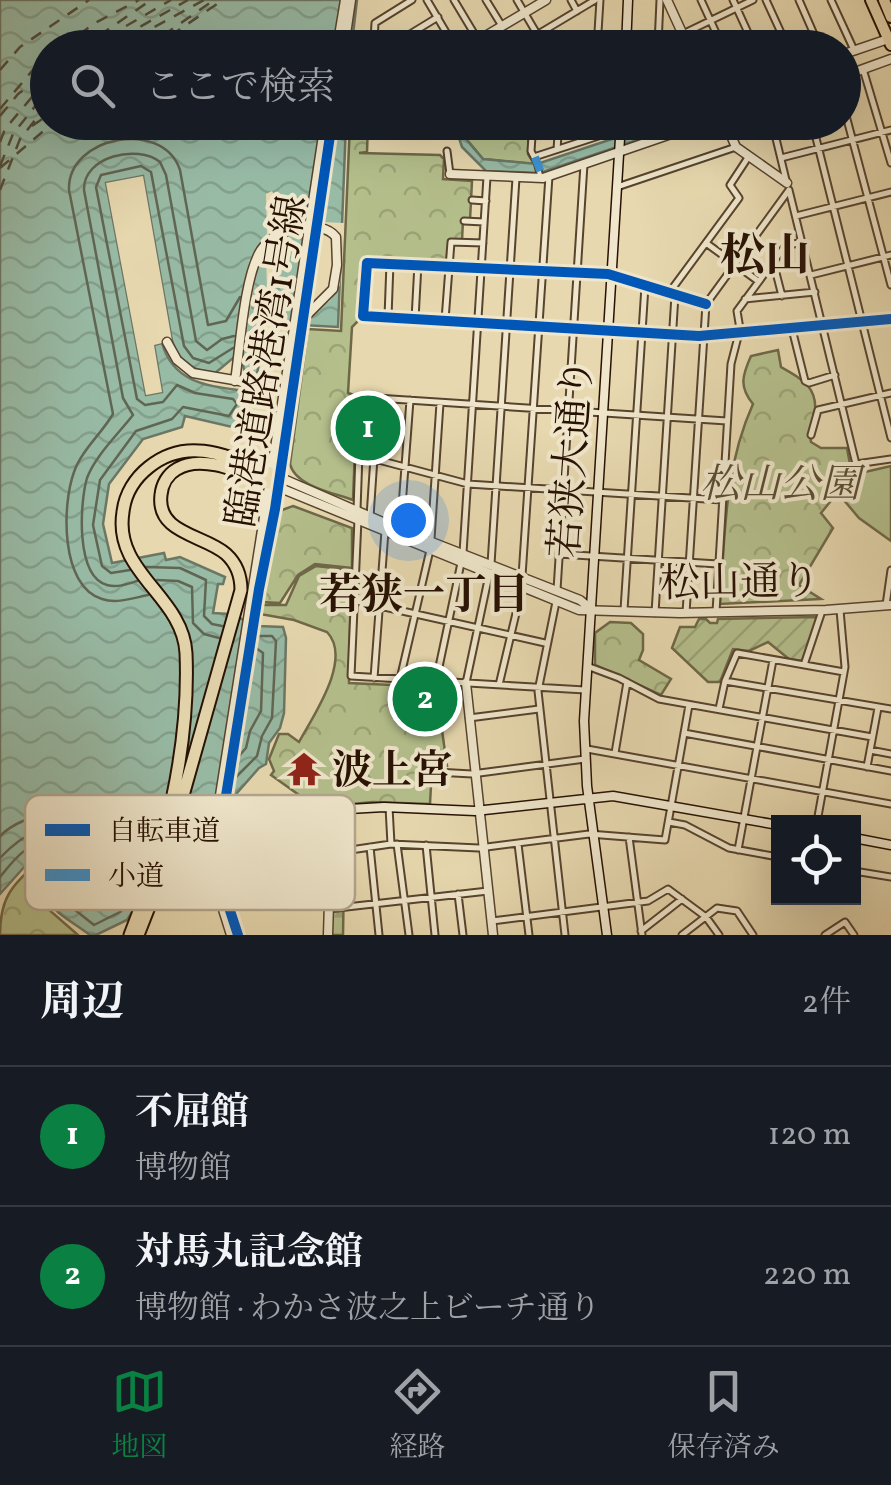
<!DOCTYPE html>
<html lang="ja">
<meta charset="utf-8">
<style>
body{margin:0;font-family:Vollkorn,"Noto Serif JP",serif;background:#242831;color:#f1f3f6}
.controls{position:absolute;right:30px;bottom:30px;display:grid;overflow:hidden;border-radius:0px;box-shadow:0 10px 40px #0002}
.controls button{width:90px;height:90px;display:grid;place-items:center;padding:0;border:0;border-bottom:2px solid #363941;background:#171b24;color:#f1f3f6;font:50px sans-serif}
.you{position:absolute;left:408px;top:520px;width:35px;height:35px;margin:-25px;border:8px solid #fff;border-radius:50%;background:#1a73e8;box-shadow:0 0 0 15px #1a73e833}
.badge{display:grid;place-items:center;width:65px;height:65px;border-radius:50%;background:#0b8043;color:#fff;font-size:32px;font-weight:700}
.pin{position:absolute;translate:-50% -50%;border:5px solid #fff;box-shadow:0 2px 10px #0006}
.list{margin:0;padding:0;list-style:none}
h2{display:flex;justify-content:space-between;align-items:center;height:130px;margin:0;padding:0 40px;font-size:42px}
h2 small{font-size:32px;font-weight:400;color:#9ea1a6}
.list li{display:grid;grid-template-columns:65px 1fr auto;gap:30px;align-items:center;box-sizing:border-box;height:140px;padding:0 40px;border-top:2px solid #363941}
.list b{display:block;font-size:38px;white-space:nowrap}
.list p{margin:0;font-size:32px;white-space:nowrap;color:#9ea1a6}
.list em{font-size:32px;font-style:normal;color:#9ea1a6}
.icon{flex:none;width:55px;height:55px;fill:none;stroke:currentColor;stroke-width:2;stroke-linecap:round;stroke-linejoin:round}
.map{position:relative;flex:none;width:891px;height:935px;overflow:hidden}
.search{position:absolute;background:#171b24;box-shadow:0 10px 40px #0002;left:30px;right:30px;top:30px;height:110px;display:flex;align-items:center;gap:25px;box-sizing:border-box;padding:0 35px;border-radius:55px;color:#9ea1a6;font-size:38px}
.sheet{height:410px;background:#171b24}
nav{display:flex;justify-content:space-around;align-items:center;box-sizing:border-box;height:140px;border-top:2px solid #363941;background:#171b24;font-size:28px;color:#9ea1a6}
nav a{display:grid;justify-items:center;gap:5px}
nav .on{color:#0b8043}
.map>svg:first-child{display:block}
</style>
<div class="map">
<svg width="891" height="935" viewBox="0 0 891 935">
<defs>
<pattern id="forest-firs" width="22" height="20" patternUnits="userSpaceOnUse" patternTransform="scale(2.5)"><rect width="22" height="20" fill="#b4bf8c"/><path d="M5 1l3.5 6h-7zM16 11l3.5 6h-7z" fill="#9ba377"/></pattern>
<pattern id="park-crowns" width="20" height="18" patternUnits="userSpaceOnUse" patternTransform="scale(2.5)"><rect width="20" height="18" fill="#b4bf8c"/><path d="M2 6a3 3 0 1 1 6 0M12 15a3 3 0 1 1 6 0" fill="none" stroke="#9ba377"/></pattern>
<pattern id="garden-furrows" width="10" height="10" patternUnits="userSpaceOnUse" patternTransform="scale(2.5)"><rect width="10" height="10" fill="#b4bf8c"/><path d="M-1 1l2-2M0 10L10 0M9 11l2-2" fill="none" stroke="#9ba377"/></pattern>
<pattern id="water-waves" width="16" height="10" patternUnits="userSpaceOnUse" patternTransform="scale(2.5)"><rect width="16" height="10" fill="#98bba6"/><path d="M0 5q4-4 8 0t8 0" fill="none" stroke="#83a08d"/></pattern>
</defs>
<rect width="100%" height="100%" fill="#e7d8af"/>
<filter id="stains"><feTurbulence type="fractalNoise" baseFrequency=".002" numOctaves="4"/><feColorMatrix values="0 0 0 0 .2 0 0 0 0 .09 0 0 0 0 .02 0 0 0 .5 -.17"/></filter>
<radialGradient id="worn" r=".72"><stop offset=".6" stop-color="#630" stop-opacity="0"/><stop offset="1" stop-color="#630" stop-opacity=".3"/></radialGradient>
<path fill="url(#forest-firs)" stroke="#6e6848" stroke-width="2.5" d="M345,814L343,935H329L334,816Z"/>
<path fill="url(#park-crowns)" stroke="#6e6848" stroke-width="2.5" d="M350,123H368L367,152L359,153L440,155L444,159L443,179L472,181L470,220H463L462,241L449,242L446,262L363,259L360,319L352,327L348,393L357,396L353,500C334,493 295,486 290,464L308,329L341,331Z
M463,123H529L528,154L534,164L483,159L463,135Z
M778,350L781,367C804,380 820,389 814,418C812,428 809,433 811,442L821,448H847L852,475L821,513L833,528L799,585L821,599L720,604C725,535 724,468 753,404C739,387 742,376 751,356Z
M293,506L352,528V568L315,564L298,575L280,603L262,602L278,518L282,510Z
M316,566L351,570L349,683L436,687L447,766L432,768L430,804L373,802L331,806L313,805L271,775L274,771L269,759L279,734H288L299,742C313,716 353,659 327,632L294,620L260,614L261,605H286L299,576Z
M610,622L631,623L643,634V650L639,660L671,679L661,695L595,665V633Z
M40,860L37,875L40,902L78,935H0C0,896 12,886 40,860Z"/>
<path fill="url(#garden-furrows)" stroke="#6e6848" stroke-width="2.5" d="M817,617L802,661L789,659L768,642L749,651L733,649L720,682H708L672,648L680,627H695L699,619H706L710,623H717L718,619Z"/>
<path fill="#b4bf8c" stroke="#6e6848" stroke-width="2.5" d="M891,466V541L859,518L837,492L852,475Z"/>
<path fill="url(#water-waves)" stroke="#6b7765" stroke-width="2.5" d="M0,0H357L352,43L461,47L48,48V122L346,123L338,327L266,323L256,380L245,374L242,360L233,358L214,374C193,370 179,363 172,341L143,176L106,183L146,395L162,392L154,345L162,343C174,386 213,386 251,392L248,411L244,412L245,430L185,416L182,427L143,439L109,484L103,524L112,563L164,553L166,560L180,557L225,577L223,584H218L213,613L230,614L258,626L283,627L286,638L284,713L280,728L269,743L266,764L259,768L221,811L176,845L127,920L96,935H90C53,908 38,908 48,858L45,853L34,856L0,894Z
M454,123H463L465,138L483,159L537,164L660,123H688L540,173L486,171L462,147Z"/>
<path fill="#e7d8af" d="M322,123H337L321,222L344,223L340,285L330,301L314,312L307,330L289,329L304,233L277,239L272,295L267,293L266,251L257,267L242,360L233,358L249,261L267,235L266,194L272,191L274,195L275,228L306,222Z
M143,176L172,341L167,342L139,182L112,187L150,389L156,388L149,343L161,338L166,342L154,345L162,392L146,395L106,183Z"/>
<g fill="none" stroke-linecap="round" stroke-linejoin="round">
<path stroke="#606654" stroke-width="2.5" d="M147,567L180,568L206,580L204,616L212,624L222,626
M130,570L111,573L102,566L93,525L100,480L136,431L172,419L183,407L229,416L237,404L233,399L195,393L177,385L163,402L145,405L137,399L96,187L101,175L141,166L151,172L184,346L193,358L209,363L233,348
M157,580L178,581L192,587L193,623L204,634L219,638
M137,581C128,584 117,588 107,585C75,576 80,502 87,478C95,456 119,433 133,415L123,398L84,190C83,156 138,144 160,162L166,175L196,341L207,350L222,339L234,336
M148,595C133,598 117,604 102,599C60,586 62,505 74,472C81,451 102,433 113,414L69,190C67,136 163,118 180,170L208,325L226,321L240,297
M239,756L246,748L250,731L261,711L263,653L256,648
M235,778L257,756L262,736L272,718L276,641L272,636H258
M0,836C26,811 76,803 85,849C87,860 83,871 82,882L98,892L145,823L162,807
M0,858C16,841 57,807 70,849C73,862 66,876 67,889L96,910L112,902L155,836
M0,877C13,861 28,840 50,844L58,856L53,883L55,894L94,925L120,912L141,880"/>
<path stroke="#4f4c3c" stroke-width="2.5" stroke-dasharray="12 10" stroke-linecap="butt" d="M61,48L95,23L139,0
M81,48L151,0
M88,48L171,0
M102,48L188,0
M116,48L204,0
M145,48L214,0
M152,48L223,0
M0,70L20,47L89,0
M0,109L37,65L48,57
M0,116L18,94L48,72
M32,126L48,115
M0,142L5,129L48,78
M0,166L13,134L48,90
M0,168L54,122
M0,190L20,139L48,104"/>
<g stroke="#57432e" stroke-width="8">
<path id="pedestrian" d="M358,48L359,39
M535,157L540,175"/>
</g>
<g stroke="#57432e" stroke-width="9">
<path id="minor" d="M412,0L375,23L374,40L462,44L467,48
M427,0L453,44
M454,0L478,40
M486,0L502,26
M517,0L537,34L538,48
M571,0L577,11
M701,0L723,48
M733,0L755,48
M766,0L788,48
M799,0L820,48
M831,0L854,50
M539,38L658,46L753,0
M402,39L438,17
M658,45L660,0
M515,48L595,0
M597,48L600,0
M863,69L891,163
M844,108L891,285
M533,122L531,151L534,157L620,129
M560,122L592,124
M772,122L786,180
M812,122L891,438
M557,149L559,122
M447,151L450,174
M781,158L891,130
M617,187L736,147
M789,190L856,464L891,459
M472,200L486,201
M796,216L891,192
M464,221L484,222
M706,243L758,281
M773,261L782,296
M811,275L891,255
M669,293L739,198L730,185L749,156
M745,299L815,292
M363,315L367,263L608,274L706,304
M388,317L390,263
M415,319L418,264
M445,320L451,242L483,243
M792,329L805,381L809,383L835,375
M811,435L818,410L891,393
M360,455L468,484L722,500
M357,510L361,397L727,421
M370,517L378,398
M358,519L351,676L585,690
M400,533L410,400
M431,539L440,403
M463,553L487,177
M559,554L718,564
M491,564L516,178
M522,576L549,176
M557,590L584,164
M353,600L545,643
M556,602L538,691L565,935
M886,605L891,570
M624,610L645,286
M716,612L731,364L740,329L737,311L785,246L802,242
M655,613L675,295
M686,613L706,304L789,190
M804,665L822,611
M587,666L619,678L659,699L872,737
M374,678L385,531
M400,679L430,550
M436,681L461,563
M725,681L891,709
M466,683L489,575
M499,685L522,588
M719,709L725,681L737,653L844,672
M469,718L539,709
M684,733L891,771
M587,749L891,804
M870,750L891,754
M615,753L627,682
M867,767L878,708
M436,772L472,774L585,759
M389,807L391,844
M669,822L685,825L729,848L778,857
M817,822L845,667L840,610
M629,837L642,935
M397,844L409,935
M518,844L529,935
M426,845L435,935
M370,847L379,935
M738,850L773,660
M330,853L391,844L479,848L589,834L665,840L689,705
M854,871L891,877
M458,894L463,935
M329,909L488,891
M492,921L648,901L668,889L706,917L719,935
M641,931L682,899
M682,935L717,908L737,911L753,935
M825,935L845,922L854,935"/>
</g>
<g stroke="#57432e" stroke-width="11">
<path id="tertiary" d="M667,0L689,48
M467,47L546,0
M337,48L345,0
M344,48L351,0
M844,54L891,38
M844,76L891,59
M725,122L736,147L787,183
M620,129L640,122
M450,174L543,178L706,122
M363,316L699,336L891,319
M167,342L177,360L193,373L274,387
M235,381C240,349 244,276 261,250C270,237 284,230 300,228C314,227 327,226 336,237L337,265L333,289L303,319
M279,477L401,530L580,600L591,609
M268,483L579,610L680,613L826,610L891,605
M466,683L493,935
M231,935L215,884V827L293,334
M238,935L221,883V827L259,589L275,509L300,335
M328,935L332,810"/>
</g>
<g stroke="#271103" stroke-width="11">
<path id="secondary" d="M626,48L628,0
M332,810L384,807L475,811L613,796L778,825
M854,838L891,845
M607,935L587,786L584,721L621,122"/>
</g>
<g stroke="#271103" stroke-width="14">
<path id="trunk" d="M871,0L891,45
M884,0L891,17"/>
</g>
<g stroke="#271103" stroke-width="15">
<path id="motorway" d="M130,935C165,849 190,747 186,653C183,596 113,573 123,512C125,494 135,478 149,467C188,435 230,457 270,473
M138,935L158,884L241,590C241,576 237,564 226,554C205,535 156,534 161,495C162,484 168,474 177,469C203,453 244,474 268,483"/>
</g>
<use href="#pedestrian" stroke="#efe6cb" stroke-width="4"/>
<use href="#minor" stroke="#efe6cb" stroke-width="5"/>
<use href="#tertiary" stroke="#efe6cb" stroke-width="8"/>
<use href="#secondary" stroke="#efe6cb" stroke-width="8"/>
<use href="#trunk" stroke="#e7d8af" stroke-width="10"/>
<use href="#motorway" stroke="#e7d8af" stroke-width="11"/>
<g stroke="#57432e" stroke-width="11" stroke-linecap="butt">
<path id="tertiary-bridge" d="M293,334L325,122
M300,335L332,122"/>
</g>
<use href="#tertiary-bridge" stroke="#efe6cb" stroke-width="8"/>
<path stroke="#3b92d1" stroke-width="8" stroke-dasharray="15 8" stroke-linecap="butt" d="M358,48L359,39
M452,48L453,44
M535,157L543,178"/>
<g stroke="#efe6cb" stroke-width="16">
<path id="cycleway" d="M706,304L608,274L367,263L363,316L699,336L891,319
M238,935L221,883V827L259,589L275,509L332,122"/>
</g>
<use href="#cycleway" stroke="#0057b8" stroke-width="10"/>
</g>
<defs>
<g id="temple-bare" transform="scale(2.7)"><path d="M0-6L5-2H3V0L6.5 2.5H4V6H1.5V3h-3V6H-4V2.5H-6.5L-3 0V-2H-5Z" fill="#8f2418" stroke="#efe6cb" stroke-width="2.5" paint-order="stroke"/></g>
</defs>
<g fill-rule="evenodd">
<use href="#temple-bare" x="304" y="769"/>
</g>
<g text-anchor="middle" stroke-width="8" stroke-linejoin="round" paint-order="stroke">
<g font-size="40" fill="#271103" stroke="#efe6cb">
<text transform="translate(265 361) rotate(-81)" y="14">臨港道路港湾1号線</text>
<text transform="translate(570 458) rotate(-86)" y="14">若狭大通り</text>
<text transform="translate(740 581) rotate(-1)" y="14">松山通り</text>
</g>
<g font-size="40" font-style="italic" fill="#584e33" stroke="#efe6cb">
<text x="780" y="497">松山公園</text>
</g>
<g font-size="40" font-weight="bold" fill="#271103" stroke="#efe6cb" text-anchor="start">
<text x="332" y="783">波上宮</text>
</g>
<g font-size="42" font-weight="bold" fill="#271103" stroke="#efe6cb">
<text x="424" y="608">若狭一丁目</text>
</g>
<g font-size="45" font-weight="bold" fill="#271103" stroke="#efe6cb">
<text x="765" y="270">松山</text>
</g>
</g>
<rect x="25" y="795" width="330" height="115" rx="15" fill="#efe6cb" stroke="#b3a68f" stroke-width="2.5"/>
<rect x="45" y="824" width="45" height="12" fill="#0057b8"/>
<rect x="45" y="869" width="45" height="12" fill="#3b92d1"/>
<g font-size="28" fill="#271103">
<text x="108" y="840">自転車道</text>
<text x="108" y="885">小道</text>
</g>
<rect width="100%" height="100%" filter="url(#stains)"/>
<rect width="100%" height="100%" fill="url(#worn)"/>
</svg>
<div class="controls">
<button><svg class="icon" aria-label="locate" viewBox="0 0 24 24"><circle cx="12" cy="12" r="6"/><path d="M12 2v4M12 18v4M2 12h4M18 12h4"/></svg></button>
</div>
<div class="you"></div>
<div class="pin badge" style="left:368px;top:428px">1</div>
<div class="pin badge" style="left:425px;top:699px">2</div>
<div class="search"><svg class="icon" aria-label="search" viewBox="0 0 24 24"><circle cx="10" cy="10" r="6"/><path d="M15 15l6 6"/></svg>ここで検索</div>
</div>
<section class="sheet">
<h2>周辺<small>2件</small></h2>
<ul class="list">
<li><span class="badge">1</span><div><b>不屈館</b><p>博物館</p></div><em>120 m</em></li>
<li><span class="badge">2</span><div><b>対馬丸記念館</b><p>博物館 · わかさ波之上ビーチ通り</p></div><em>220 m</em></li>
</ul>
</section>
<nav>
<a class="on"><svg class="icon" aria-label="map" viewBox="0 0 24 24"><path d="M3 6l6-2 6 2 6-2v14l-6 2-6-2-6 2zM9 4v14M15 6v14"/></svg>地図</a>
<a><svg class="icon" aria-label="directions" viewBox="0 0 24 24"><path d="M12 3l9 9-9 9-9-9zM9 14v-3h6M13 9l2 2-2 2"/></svg>経路</a>
<a><svg class="icon" aria-label="saved" viewBox="0 0 24 24"><path d="M7 4h10v16l-5-4-5 4z"/></svg>保存済み</a>
</nav>
